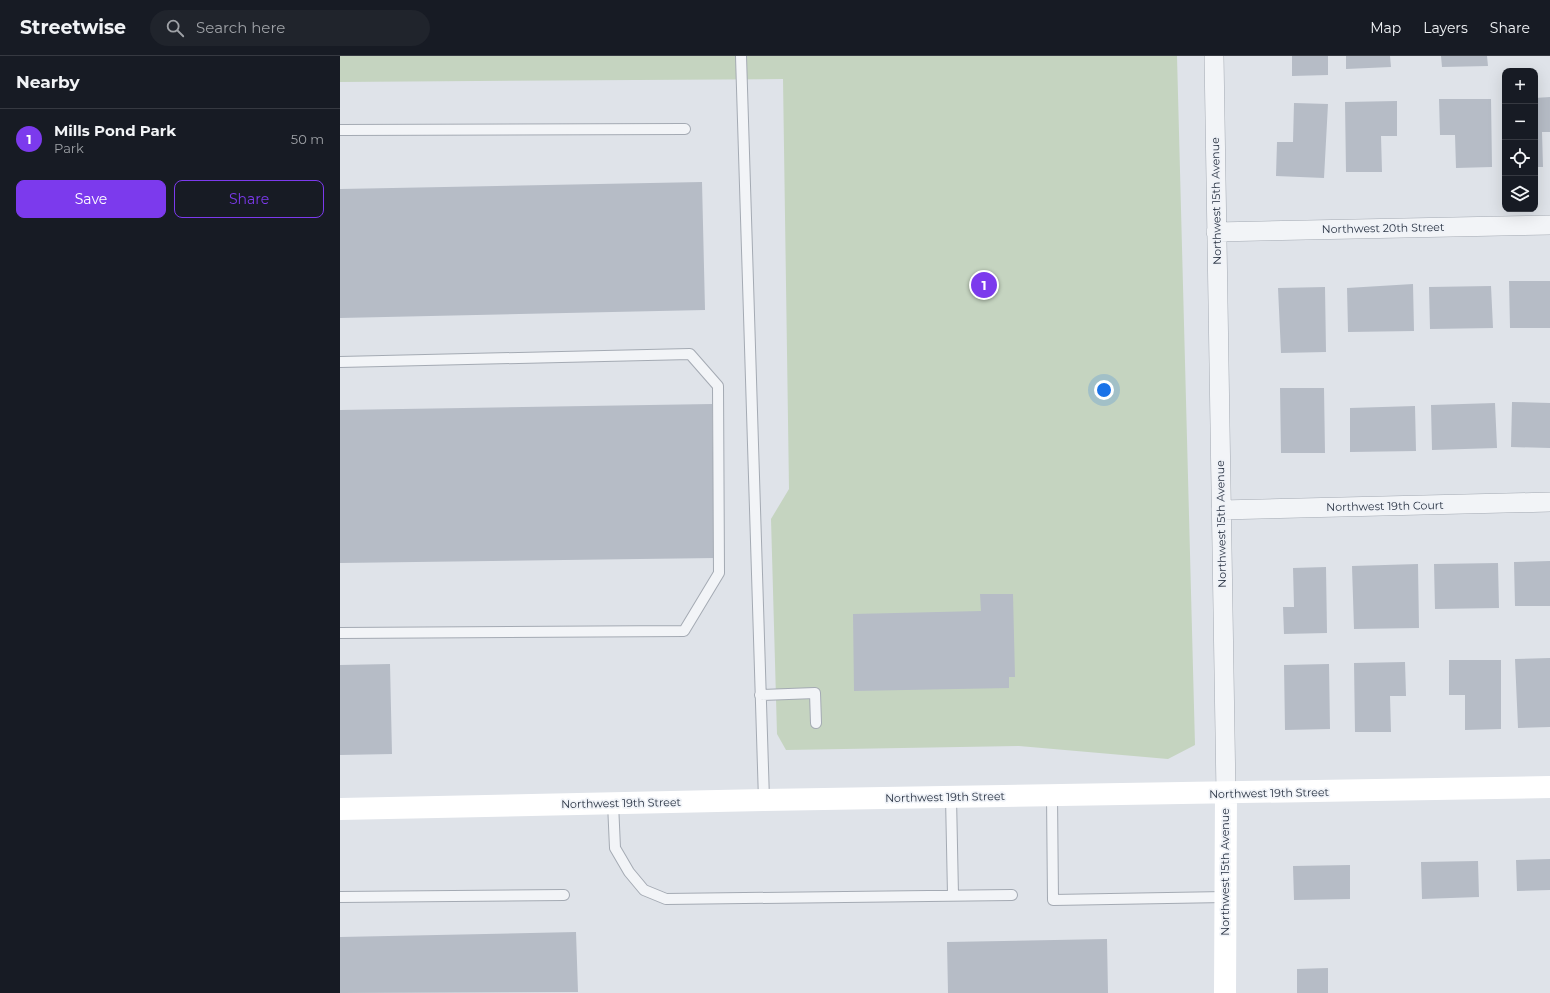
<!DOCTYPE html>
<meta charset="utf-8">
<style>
body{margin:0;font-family:Montserrat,sans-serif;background:#20242c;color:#f1f3f6}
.controls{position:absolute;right:12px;top:12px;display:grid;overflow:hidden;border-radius:8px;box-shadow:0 4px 16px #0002}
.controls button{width:36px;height:36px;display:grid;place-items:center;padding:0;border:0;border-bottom:1px solid #363941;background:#171b24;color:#f1f3f6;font:20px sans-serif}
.you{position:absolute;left:764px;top:334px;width:14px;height:14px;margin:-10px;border:3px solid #fff;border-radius:50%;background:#1a73e8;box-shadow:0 0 0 6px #1a73e833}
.badge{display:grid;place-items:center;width:26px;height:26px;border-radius:50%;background:#7c3aed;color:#fff;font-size:13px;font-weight:700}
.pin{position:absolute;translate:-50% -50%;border:2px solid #fff;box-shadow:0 1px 4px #0006}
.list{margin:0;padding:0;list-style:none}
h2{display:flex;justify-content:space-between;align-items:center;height:52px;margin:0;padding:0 16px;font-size:17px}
h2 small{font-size:13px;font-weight:400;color:#9ea1a6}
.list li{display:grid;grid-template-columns:26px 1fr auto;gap:12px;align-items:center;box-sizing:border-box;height:60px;padding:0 16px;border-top:1px solid #363941}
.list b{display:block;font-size:15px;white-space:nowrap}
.list p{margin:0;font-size:13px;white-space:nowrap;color:#9ea1a6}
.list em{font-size:13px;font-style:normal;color:#9ea1a6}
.actions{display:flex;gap:8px;padding:12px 16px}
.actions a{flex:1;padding:9px 0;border:1px solid #7c3aed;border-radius:8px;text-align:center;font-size:14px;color:#7c3aed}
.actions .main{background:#7c3aed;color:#fff}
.icon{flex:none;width:22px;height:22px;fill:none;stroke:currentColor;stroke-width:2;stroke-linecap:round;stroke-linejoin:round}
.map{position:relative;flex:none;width:1210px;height:937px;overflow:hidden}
header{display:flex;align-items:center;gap:24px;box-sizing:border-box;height:56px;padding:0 20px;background:#171b24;border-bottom:1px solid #363941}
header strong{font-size:19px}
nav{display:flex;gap:22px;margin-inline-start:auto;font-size:14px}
.search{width:280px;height:36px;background:#20242c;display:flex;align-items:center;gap:10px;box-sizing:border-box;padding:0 14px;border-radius:22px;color:#9ea1a6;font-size:15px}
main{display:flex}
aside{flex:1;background:#171b24}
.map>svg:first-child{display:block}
</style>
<header>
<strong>Streetwise</strong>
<div class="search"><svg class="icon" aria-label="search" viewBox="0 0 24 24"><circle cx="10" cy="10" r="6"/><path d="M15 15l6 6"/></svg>Search here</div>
<nav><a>Map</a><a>Layers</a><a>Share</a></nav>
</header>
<main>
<aside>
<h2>Nearby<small></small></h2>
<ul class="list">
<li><span class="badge">1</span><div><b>Mills Pond Park</b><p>Park</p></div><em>50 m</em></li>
</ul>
<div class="actions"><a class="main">Save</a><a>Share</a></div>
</aside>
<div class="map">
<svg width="1210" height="937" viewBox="0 0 1210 937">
<rect width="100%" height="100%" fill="#dfe3e9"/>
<path fill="#c5d4c0" d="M0,0H837L855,689L828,703L679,690L446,694L437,678L431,463L449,433L443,23L0,26Z"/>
<path fill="#b6bcc6" d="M952,0H988V19L952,20Z
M1006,0H1050L1051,11L1006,13Z
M1101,0H1147L1148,10L1102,11Z
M1210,41V76H1202L1203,111H1195V42Z
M1099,43H1151L1152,111L1116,112L1115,79H1100Z
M1057,45V80H1041L1042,116H1006L1005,46Z
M954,47L988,48L984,122L936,120L937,86H953Z
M362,126L365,254L0,262V133Z
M1169,225H1210V272H1170Z
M1073,228L1074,275L1008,276L1007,232Z
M1151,230L1153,272L1090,273L1089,231Z
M985,231L986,296L941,297L938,232Z
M940,332H984L985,397H941Z
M1172,346L1210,347V392L1171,391Z
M1155,347L1157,392L1092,394L1091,349Z
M372,348L375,502L0,507V354Z
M1075,350L1076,395L1010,396V352Z
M1210,505V550H1175L1174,506Z
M1158,507L1159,552L1095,553L1094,508Z
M1078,508L1079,572L1014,573L1012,510Z
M986,511L987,577L944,578L943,551H954L953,512Z
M640,538H673L675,621H669V632L514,635L513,558L641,555Z
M1210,602V671L1178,672L1175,603Z
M1109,604H1161V673L1125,674V639H1109Z
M1065,606L1066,640H1050L1051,676H1015L1014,607Z
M50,608L52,698L0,699V609Z
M989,608L990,673L945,674L944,609Z
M1210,803V834L1177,835L1176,804Z
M1138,805L1139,841L1082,843L1081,806Z
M1010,809V843L954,844L953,810Z
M236,876L238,936L0,937V881Z
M767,883L768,937H608L607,886Z
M988,912V937H957V913Z"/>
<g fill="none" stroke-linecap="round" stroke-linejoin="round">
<g stroke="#a4aab3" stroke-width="12">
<path id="lane" d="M401,0L424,744
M0,74L345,73
M0,306L350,298L378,330L379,517L344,575L0,577
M420,639L475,637L476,667
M712,740L713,844L885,841
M611,741L613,839
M273,747L275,792L289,816L304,834L326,843L672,839
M0,841L224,839"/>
</g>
<g stroke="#a4aab3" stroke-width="20">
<path id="street" d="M874,0L886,738
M876,176L1210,169
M881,454L1210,446"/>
</g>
<use href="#lane" stroke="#f2f4f7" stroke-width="10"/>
<use href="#street" stroke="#f2f4f7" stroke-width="19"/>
<path stroke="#fff" stroke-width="22" d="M0,753L424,744L1210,731
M885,937L886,738"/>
</g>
<g text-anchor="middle" stroke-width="3.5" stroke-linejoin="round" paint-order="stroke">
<g font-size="11" fill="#273141" stroke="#eff2f7">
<text transform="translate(876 145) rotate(-91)" y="4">Northwest 15th Avenue</text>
<text transform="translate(1043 172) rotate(-1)" y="4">Northwest 20th Street</text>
<text transform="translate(1045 450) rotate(-1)" y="4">Northwest 19th Court</text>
<text transform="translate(881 468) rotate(-91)" y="4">Northwest 15th Avenue</text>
<text transform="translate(929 737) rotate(-1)" y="4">Northwest 19th Street</text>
<text transform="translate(605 741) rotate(-1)" y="4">Northwest 19th Street</text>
<text transform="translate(281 747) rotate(-1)" y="4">Northwest 19th Street</text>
<text transform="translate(885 816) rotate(-90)" y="4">Northwest 15th Avenue</text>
</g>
</g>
</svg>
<div class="controls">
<button>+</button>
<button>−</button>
<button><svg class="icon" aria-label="locate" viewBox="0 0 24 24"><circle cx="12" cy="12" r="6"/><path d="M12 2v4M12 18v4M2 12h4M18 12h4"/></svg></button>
<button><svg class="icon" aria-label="layers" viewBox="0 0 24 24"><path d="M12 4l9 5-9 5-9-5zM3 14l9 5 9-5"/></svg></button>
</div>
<div class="you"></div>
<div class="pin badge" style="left:644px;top:229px">1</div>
</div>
</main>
